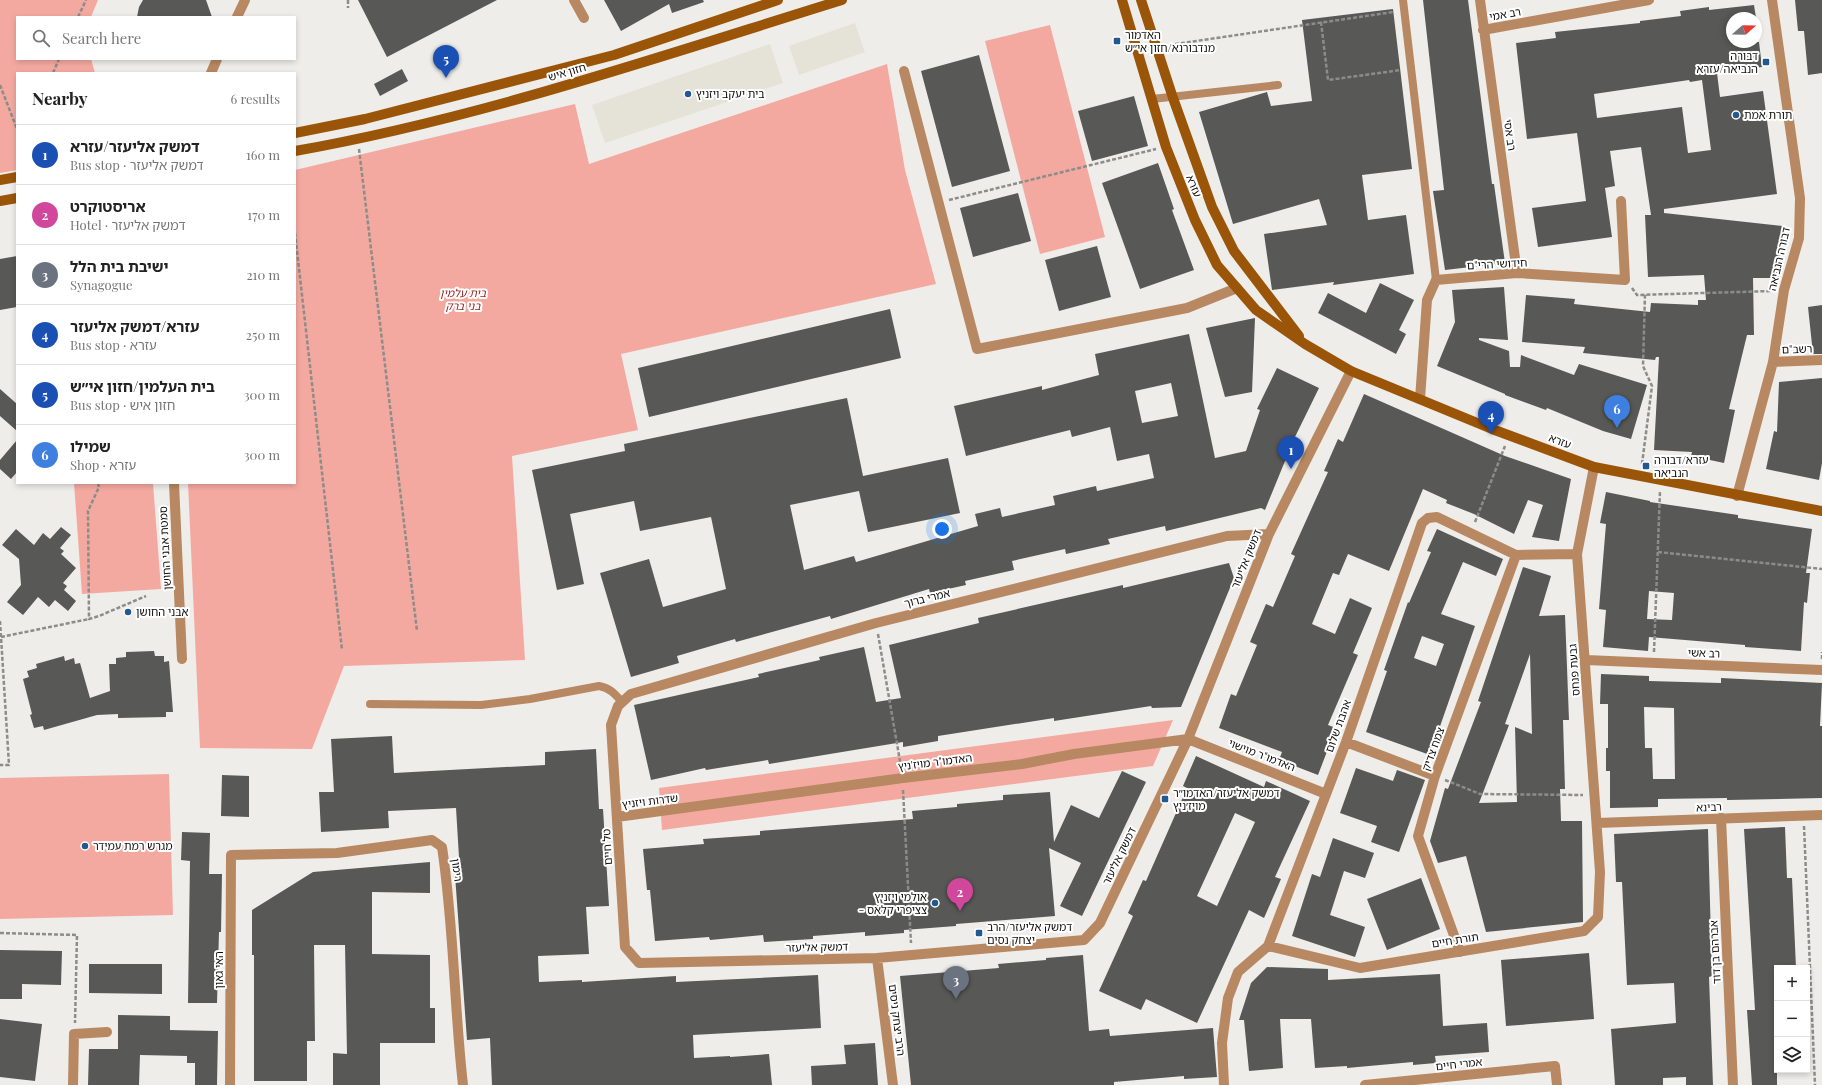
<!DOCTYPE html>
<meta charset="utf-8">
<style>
body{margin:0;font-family:"Playfair Display","Noto Sans Hebrew",serif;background:#f2f2f2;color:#222}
.controls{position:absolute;right:12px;bottom:12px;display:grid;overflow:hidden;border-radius:0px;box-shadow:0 2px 6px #0003}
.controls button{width:36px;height:36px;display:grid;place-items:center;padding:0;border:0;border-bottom:1px solid #e0e0e0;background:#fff;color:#222;font:20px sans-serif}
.compass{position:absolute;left:1726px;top:12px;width:36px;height:36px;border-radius:50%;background:#fff;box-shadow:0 2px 6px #0003;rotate:70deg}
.you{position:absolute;left:942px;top:529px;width:14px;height:14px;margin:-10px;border:3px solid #fff;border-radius:50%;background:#1a73e8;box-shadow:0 0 0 6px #1a73e833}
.badge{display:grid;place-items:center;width:26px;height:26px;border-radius:50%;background:#b45309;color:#fff;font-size:13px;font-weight:700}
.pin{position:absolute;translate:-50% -33px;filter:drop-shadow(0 1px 2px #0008)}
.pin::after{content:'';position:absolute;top:21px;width:14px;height:12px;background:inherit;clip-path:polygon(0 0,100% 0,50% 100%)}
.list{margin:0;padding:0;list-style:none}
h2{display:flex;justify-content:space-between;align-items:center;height:52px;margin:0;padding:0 16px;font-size:17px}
h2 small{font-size:13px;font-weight:400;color:#767676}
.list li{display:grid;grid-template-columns:26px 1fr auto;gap:12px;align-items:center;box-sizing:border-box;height:60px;padding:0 16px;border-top:1px solid #e0e0e0}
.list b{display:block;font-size:15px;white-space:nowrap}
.list p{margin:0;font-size:13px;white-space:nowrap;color:#767676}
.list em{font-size:13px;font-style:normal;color:#767676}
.icon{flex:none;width:22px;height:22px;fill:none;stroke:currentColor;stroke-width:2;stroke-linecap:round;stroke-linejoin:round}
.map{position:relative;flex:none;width:1822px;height:1085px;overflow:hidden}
.search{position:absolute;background:#fff;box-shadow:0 2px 6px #0003;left:16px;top:16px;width:280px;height:44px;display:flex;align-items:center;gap:10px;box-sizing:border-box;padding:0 14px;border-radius:0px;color:#767676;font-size:15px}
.panel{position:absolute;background:#fff;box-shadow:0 2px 6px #0003;left:16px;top:72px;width:280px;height:412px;border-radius:0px}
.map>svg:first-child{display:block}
</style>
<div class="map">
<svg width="1822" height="1085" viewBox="0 0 1822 1085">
<rect width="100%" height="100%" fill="#eeede9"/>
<path fill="#e5e2d7" d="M855,23L865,52L799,75L789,46Z
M770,44L783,83L605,143L592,105Z"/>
<path fill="#f4a9a0" d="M0,0H98L91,17H17V59H91L95,73H17V170L0,173Z
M1050,25L1105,237L1040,254L985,41Z
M887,64L905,170L936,284L621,354L638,430L512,456L525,660L344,666L312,749L200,748L188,483H295V170L575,104L589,164Z
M74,483H153L161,589L82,594Z
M1173,720L1153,766L662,830L659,788Z
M169,774L173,915L0,919V778Z"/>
<path fill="#585956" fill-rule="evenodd" d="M143,0H206L212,17H137L139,7Z
M358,0H497L387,57Z
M604,0H703L704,2L672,13L669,4L621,31Z
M1423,0H1468L1492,184H1494L1505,263L1445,270L1433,191L1444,190Z
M1795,0H1822V73L1808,75L1804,31H1798Z
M1754,5L1756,18H1732V42H1759L1762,67L1717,73L1720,97L1763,91L1777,194L1664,209V213L1783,226L1779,278H1753L1754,335H1747L1729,409L1735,410L1724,463L1691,456L1692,452L1654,450L1659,357H1656L1655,360L1583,353L1585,347L1522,342L1526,295L1575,299L1574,304L1650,312L1651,303L1698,305V300H1706L1704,275L1648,277L1645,215H1651L1641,147L1610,151L1615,186L1605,188L1612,237L1538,247L1532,208L1586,201L1577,133L1527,139L1516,43L1556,38L1555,32L1640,23V21L1681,16L1680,11L1709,7V10ZM1689,80L1690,82L1702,80L1711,150L1688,153L1682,107L1597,118L1594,94Z
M1393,9L1412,169L1362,175L1368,220L1406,215L1414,274L1333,285L1334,282L1272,290L1264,234L1327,225L1319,199L1233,224L1199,112L1267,92L1271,106L1312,101L1302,20Z
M979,55L1010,171L952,187L921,71Z
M402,69L408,81L380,96L374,84Z
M1134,96L1148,146L1092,161L1078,111Z
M1158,163L1174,209L1172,210L1194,270L1140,289L1102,183Z
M1018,193L1031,241L973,257L960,208Z
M1097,246L1111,297L1059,311L1045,260Z
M17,256V307L0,310V259Z
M1380,283L1414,300L1399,330L1406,334L1396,354L1318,313L1328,293L1366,313Z
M1504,287L1508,340L1479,338V340L1509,351L1510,367H1520L1521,355L1574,375L1579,364L1647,385L1631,439L1603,431L1547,408L1546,410L1505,395V394L1437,366L1455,322L1452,290Z
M1822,305V354H1813L1808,307Z
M890,309L901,358L649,417L638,368Z
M1255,318L1252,392L1225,397L1206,328Z
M1189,334L1215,458L1246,451L1260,410L1257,409L1277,368L1319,388L1294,439L1265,510L1261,508L1166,531L1165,526L1108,539L1110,544L1066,554L1065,549L1012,561L1014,570L965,581L966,585L930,593L929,589L831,619L830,616L736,642L735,639L677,656L679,663L631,677L600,573L649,559L663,607L726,589L711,517L640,531L634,501L570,514L584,584L557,590L532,470L625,451L624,444L847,398L863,476L948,458L960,513L868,532L859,491L790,505L804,570L854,556L856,562L978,526L975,514L1000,508L1002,517L1055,505L1053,496L1096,486L1097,491L1154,478L1149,454L1117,461L1110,427L1072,437L1070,430L966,456L954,406L1042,386V390L1099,375L1095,354ZM1171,383L1178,416L1142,423L1135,391Z
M1822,378V463L1819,480L1766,469L1774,431L1777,432L1779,382Z
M0,389L17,404V431L0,416Z
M1364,394L1505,456L1571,479L1559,541L1532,537L1543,505L1528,500L1514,534L1474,514L1446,503L1447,500L1423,489L1389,571L1348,554L1339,575L1333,573L1312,624L1335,634L1350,598L1372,608L1353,653L1358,655L1328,725L1336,728L1318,775L1279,760L1282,752L1219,728L1231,694L1236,696L1257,645L1250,642L1266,604L1273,607L1295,556L1291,554L1328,472L1324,471L1338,439L1343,442Z
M17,440V472L11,479L0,469V460Z
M1606,492L1650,501V502L1738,515V518L1812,529L1806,573H1810L1807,603L1804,602L1801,651L1745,647V645L1649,637L1648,651L1603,647L1606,610L1599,609L1606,524L1600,523ZM1649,591L1674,593L1672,620L1647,619Z
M61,527L71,535L60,548L64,551L61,554L76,568L63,583L67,586L64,590L76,601L68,611L55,600L49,607L38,597L23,615L7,602L21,585L19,559L2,545L16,529L34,545L43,533L50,539Z
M1437,529L1503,559L1496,576L1463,562L1441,614L1475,626L1430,755L1366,732L1387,671L1384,670L1408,602L1409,603L1431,552L1427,551ZM1422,636L1444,644L1436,666L1414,658Z
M1229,563L1234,578L1181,707L1152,708L1151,706L1054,721V718L938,736V741L903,747V742L769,764L768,760L706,770L705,768L651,780L634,705L759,677L758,674L820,660L819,657L864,647L876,702L901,698L889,645L979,623L978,618L1123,585V588Z
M1523,567L1551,576L1539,616L1565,615L1569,720H1563L1565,789H1560L1561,821H1582L1583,922L1486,932L1466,856L1438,863L1430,841L1445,788L1448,789L1481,702L1478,701ZM1530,654L1532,734L1515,727L1517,802L1479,803L1509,725L1505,724Z
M154,651L155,656H164V662L169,661L173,712H166V717L118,718V714L97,715L44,730L43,726L34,728L30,715L32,714L23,679L29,677L27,671L37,668L36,664L64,656L65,661L74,658L75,664L80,663L90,698L110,691L109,664H116V658L126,657V652Z
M1601,674L1649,676V681L1721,683V678L1822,683L1820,726H1822V798L1727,800V798L1658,799V807L1610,808V771H1606V748H1608V704H1600ZM1644,707L1674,708L1675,779H1653L1652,748H1645Z
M392,736L394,773L545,765V752L596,749L599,809H603L609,906L586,907L589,954L538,956L539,982L582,980V982L676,976V982L818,975L821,1028L693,1035L694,1058L730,1056V1057L769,1054L772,1085H492L490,1038L467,1040L455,875L460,874L456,808L388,811L389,828L321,832L319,792H334L331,739Z
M1196,756L1264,787L1266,781L1310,801L1275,877L1281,879L1264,918L1249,910L1197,1023L1146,999L1141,1010L1099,991L1133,916L1128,913L1143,880L1146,881L1187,788L1183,786ZM1235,813L1255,822L1217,906L1197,896Z
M1356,768L1393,781L1397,770L1425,780L1399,852L1371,842L1377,826L1340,813Z
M1122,771L1146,782L1082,916L1060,906L1081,863L1049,848L1055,916L956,924V926L904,930V933L865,936V932L813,936V939L764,942L763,935L710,940L709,937L655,941L650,890H647L643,849L704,844L703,839L760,835V831L913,819L912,811L957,807V804L1003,800V795L1050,792L1054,842L1071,805L1099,818Z
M222,775L249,776V817L221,816Z
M1785,827L1787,878H1792L1796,968H1777V1085H1752L1747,1010H1755L1744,829Z
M1708,829L1712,976L1709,977L1713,1085H1686V1077L1663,1078V1085H1615L1611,1029L1676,1023L1674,983L1627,985L1622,882H1616L1614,834Z
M182,832L210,833L209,874H222L221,932H219L217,1003H188L190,861L181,860Z
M1333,838L1374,853L1365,878L1344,871L1330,915L1365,927L1355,957L1292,936L1312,874L1320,877Z
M430,862V893L372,892V954L430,955V1008H435V1043H380V1085H333V1053L347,1054L345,945H314L315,1041H307V1081H254V955H252V910L313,872Z
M1421,878L1440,929L1387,950L1367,899Z
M0,950L62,951L61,985L22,984V999H0Z
M1589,953L1594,1019L1506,1026L1501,960Z
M1083,955L1089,1031L1109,1029L1110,1036L1213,1028L1217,1077L1184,1079V1076L1114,1082V1085H911L900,976L999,968L998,964L1046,960V958Z
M89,964H162V994L89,993Z
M1267,967L1328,969V980L1440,974L1443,1026L1487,1023L1489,1052L1435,1056L1436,1063L1413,1065V1062L1347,1068V1066L1315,1068L1311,1019H1280L1283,1068L1249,1071L1244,1020H1239L1251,983Z
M118,1015L170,1016V1030L218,1031L217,1085H195V1063H187V1056L140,1055L139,1085H88L89,1049H118Z
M0,1019L42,1024L35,1081L0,1077Z
M875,1043L878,1085H812L811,1066L846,1064L844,1045Z"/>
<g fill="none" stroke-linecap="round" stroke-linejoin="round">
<path stroke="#8c8c89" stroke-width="2.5" stroke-dasharray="4 2" stroke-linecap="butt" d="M348,0V8
M78,17L86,0
M1321,22L1328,80L1401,70
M1169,45L1393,12
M53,73L59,59
M0,85L17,129
M359,149L417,631
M949,200L1156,149
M295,233L342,650
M1632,288L1637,295L1772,291
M1642,464L1652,386L1643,366L1645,294
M98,483L99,487L88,511L89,619L99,616L146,596
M1475,522L1505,446
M1658,552L1822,569
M0,621L9,765H0
M878,634L901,767
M1,637L89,619
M1654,652L1660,491
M1822,659V652
M1445,780L1480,794L1583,795
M903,790L911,943
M1804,826L1815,1085
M0,933L77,935L75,1023"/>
<path stroke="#b88862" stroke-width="8" d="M1403,0L1436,280
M1152,99L1278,85
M370,704L481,705L530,699L599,686C610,688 615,694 622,702"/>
<path stroke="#b88862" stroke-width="10" d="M574,0L584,18
M1480,0L1517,273
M237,17L245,0
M1483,30L1649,0
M904,71L977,349L1187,308L1237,288
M211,73L217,59
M1773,362L1822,360
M1420,399L1427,300L1436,280L1517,273L1625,280L1621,201
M174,483L182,659
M1737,496L1773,362L1784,290L1799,238L1800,198L1772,0
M1269,534L1227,536L876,623L631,694L618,706L611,725L625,947L639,963L877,958L1084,940L1100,923L1188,739L1269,534L1351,371
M1586,660L1822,670
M1346,742L1435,776
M617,817L903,778L1022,764L1074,754L1188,739L1326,794
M1721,818L1733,1085
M1597,823L1822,815
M1268,946L1360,968L1584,931L1598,917L1600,872L1577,554L1594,467
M1460,952L1418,836L1435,776L1516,555
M877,958L893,1085
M73,1085L74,1034L107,1032
M230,1085L231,855L337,853L432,840L442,847C454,926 454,1006 463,1085
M1224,1085L1222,1043L1228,998L1238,972L1268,946L1346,742L1422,523L1428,518L1437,517L1516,555L1577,554
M1365,1085L1555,1066L1557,1085"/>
<path stroke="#9a5508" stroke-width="10" d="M1122,0L1166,147L1195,220L1217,265L1256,310L1305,344L1351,371L1492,429L1594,467L1822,511
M1141,0L1173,98L1212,207L1234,251L1299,336
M295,133L365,119L614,55L778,0
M295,151C481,118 661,56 842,0
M0,180L17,177
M0,201L17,198"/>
</g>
<g fill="#235991" stroke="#fff" stroke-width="1.5">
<rect x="1113" y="37" width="8" height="8" rx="2"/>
<rect x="1762" y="58" width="8" height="8" rx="2"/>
<circle cx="688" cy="94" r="4"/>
<circle cx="1736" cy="115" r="4"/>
<rect x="1642" y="462" width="8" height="8" rx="2"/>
<circle cx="128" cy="612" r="4"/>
<rect x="1161" y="795" width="8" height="8" rx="2"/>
<circle cx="85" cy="846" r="4"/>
<circle cx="935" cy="903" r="4"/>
<rect x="975" y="929" width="8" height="8" rx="2"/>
</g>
<g text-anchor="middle" stroke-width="4" stroke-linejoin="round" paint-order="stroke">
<g font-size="11" fill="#0d0d0c" stroke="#fff">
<text transform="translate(1505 14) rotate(-10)" y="4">רב אמי</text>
<text transform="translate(567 72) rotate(-16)" y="4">חזון איש</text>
<text transform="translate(1510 135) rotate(82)" y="4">רב אסי</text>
<text transform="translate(1194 186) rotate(68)" y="4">עזרא</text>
<text transform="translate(1779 259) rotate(-77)" y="4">דבורה הנביאה</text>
<text transform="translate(1497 264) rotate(-3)" y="4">חידושי הרי"ם</text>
<text transform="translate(1797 349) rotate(-2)" y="4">רשב"ם</text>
<text transform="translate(1560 441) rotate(21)" y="4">עזרא</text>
<text transform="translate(165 548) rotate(-93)" y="4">סמטת אבני החושן</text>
<text transform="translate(1246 559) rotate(-68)" y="4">דמשק אליעזר</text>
<text transform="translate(927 598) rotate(-14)" y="4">אמרי ברוך</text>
<text transform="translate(1704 653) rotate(2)" y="4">רב אשי</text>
<text transform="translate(1574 670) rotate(-94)" y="4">גבעת פנחס</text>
<text transform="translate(1338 726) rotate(-70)" y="4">אהבת שלום</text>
<text transform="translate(1433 749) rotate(-70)" y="4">צמח צדיק</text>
<text transform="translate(1262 755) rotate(21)" y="4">האדמו"ר מוישוי</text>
<text transform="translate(935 762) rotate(-7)" y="4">האדמו"ר מויז'ניץ</text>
<text transform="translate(650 801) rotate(-7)" y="4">שדרות ויזניץ</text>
<text transform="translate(1709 807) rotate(-2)" y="4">רבינא</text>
<text transform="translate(607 847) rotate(-93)" y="4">טל חיים</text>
<text transform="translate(1119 856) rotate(-64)" y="4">דמשק אליעזר</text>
<text transform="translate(457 870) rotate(82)" y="4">רימון</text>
<text transform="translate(1455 940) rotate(-9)" y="4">תורת חיים</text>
<text transform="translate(817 947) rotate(-1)" y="4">דמשק אליעזר</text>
<text transform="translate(1715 952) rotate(-93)" y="4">אברהם בן דוד</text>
<text transform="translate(219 970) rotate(-90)" y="4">האי גאון</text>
<text transform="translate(897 1020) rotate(83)" y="4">הרב יצחק ניסים</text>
<text transform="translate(1459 1064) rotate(-6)" y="4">אמרי חיים</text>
</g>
<g font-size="11" fill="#0d0d0c" stroke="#fff" text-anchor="start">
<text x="1125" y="39">האדמור<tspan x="1125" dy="13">מנדבורנא/חזון אי״ש</tspan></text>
<text x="1758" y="60" text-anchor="end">דבורה<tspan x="1758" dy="13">הנביאה/עזרא</tspan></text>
<text x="696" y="98">בית יעקב ויזניץ</text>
<text x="1744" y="119">תורת אמת</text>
<text x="1654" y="464">עזרא/דבורה<tspan x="1654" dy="13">הנביאה</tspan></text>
<text x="136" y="616">אבני החושן</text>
<text x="1173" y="797">דמשק אליעזר/האדמו״ר<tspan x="1173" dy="13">מויז׳ניץ</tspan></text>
<text x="93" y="850">מגרש רמת עמידר</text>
<text x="927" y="901" text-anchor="end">אולמי ויזניץ<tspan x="927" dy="13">- צציפרי קלאס</tspan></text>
<text x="987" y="931">דמשק אליעזר/הרב<tspan x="987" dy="13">יצחק נסים</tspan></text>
</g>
<g font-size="11" font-style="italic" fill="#972925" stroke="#fff">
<text x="463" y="297">בית עלמין<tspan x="463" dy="13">בני ברק</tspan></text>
</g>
</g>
</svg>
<div class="controls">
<button>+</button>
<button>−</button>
<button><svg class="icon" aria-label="layers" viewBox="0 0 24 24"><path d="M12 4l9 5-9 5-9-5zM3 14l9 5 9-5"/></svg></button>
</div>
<svg class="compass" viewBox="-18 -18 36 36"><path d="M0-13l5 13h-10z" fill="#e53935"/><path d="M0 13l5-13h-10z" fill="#767676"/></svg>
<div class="you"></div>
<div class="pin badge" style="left:1291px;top:469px;background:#1a4fb4">1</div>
<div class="pin badge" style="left:960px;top:911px;background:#d1479c">2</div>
<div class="pin badge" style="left:956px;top:999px;background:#6b7280">3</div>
<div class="pin badge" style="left:1491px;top:434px;background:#1a4fb4">4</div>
<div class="pin badge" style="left:446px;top:78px;background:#1a4fb4">5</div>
<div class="pin badge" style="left:1617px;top:428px;background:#3f7fe0">6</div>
<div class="search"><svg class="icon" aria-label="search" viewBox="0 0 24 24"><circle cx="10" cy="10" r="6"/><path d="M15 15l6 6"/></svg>Search here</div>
<section class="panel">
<h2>Nearby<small>6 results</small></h2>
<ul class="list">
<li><span class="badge" style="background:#1a4fb4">1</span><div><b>דמשק אליעזר/עזרא</b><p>Bus stop · דמשק אליעזר</p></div><em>160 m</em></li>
<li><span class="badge" style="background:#d1479c">2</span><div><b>אריסטוקרט</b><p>Hotel · דמשק אליעזר</p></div><em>170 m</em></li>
<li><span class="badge" style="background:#6b7280">3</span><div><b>ישיבת בית הלל</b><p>Synagogue</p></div><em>210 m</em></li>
<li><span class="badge" style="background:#1a4fb4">4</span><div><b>עזרא/דמשק אליעזר</b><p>Bus stop · עזרא</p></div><em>250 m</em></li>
<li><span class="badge" style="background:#1a4fb4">5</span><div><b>בית העלמין/חזון אי״ש</b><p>Bus stop · חזון איש</p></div><em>300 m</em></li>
<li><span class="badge" style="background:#3f7fe0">6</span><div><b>שמילו</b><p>Shop · עזרא</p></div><em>300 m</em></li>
</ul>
</section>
</div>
